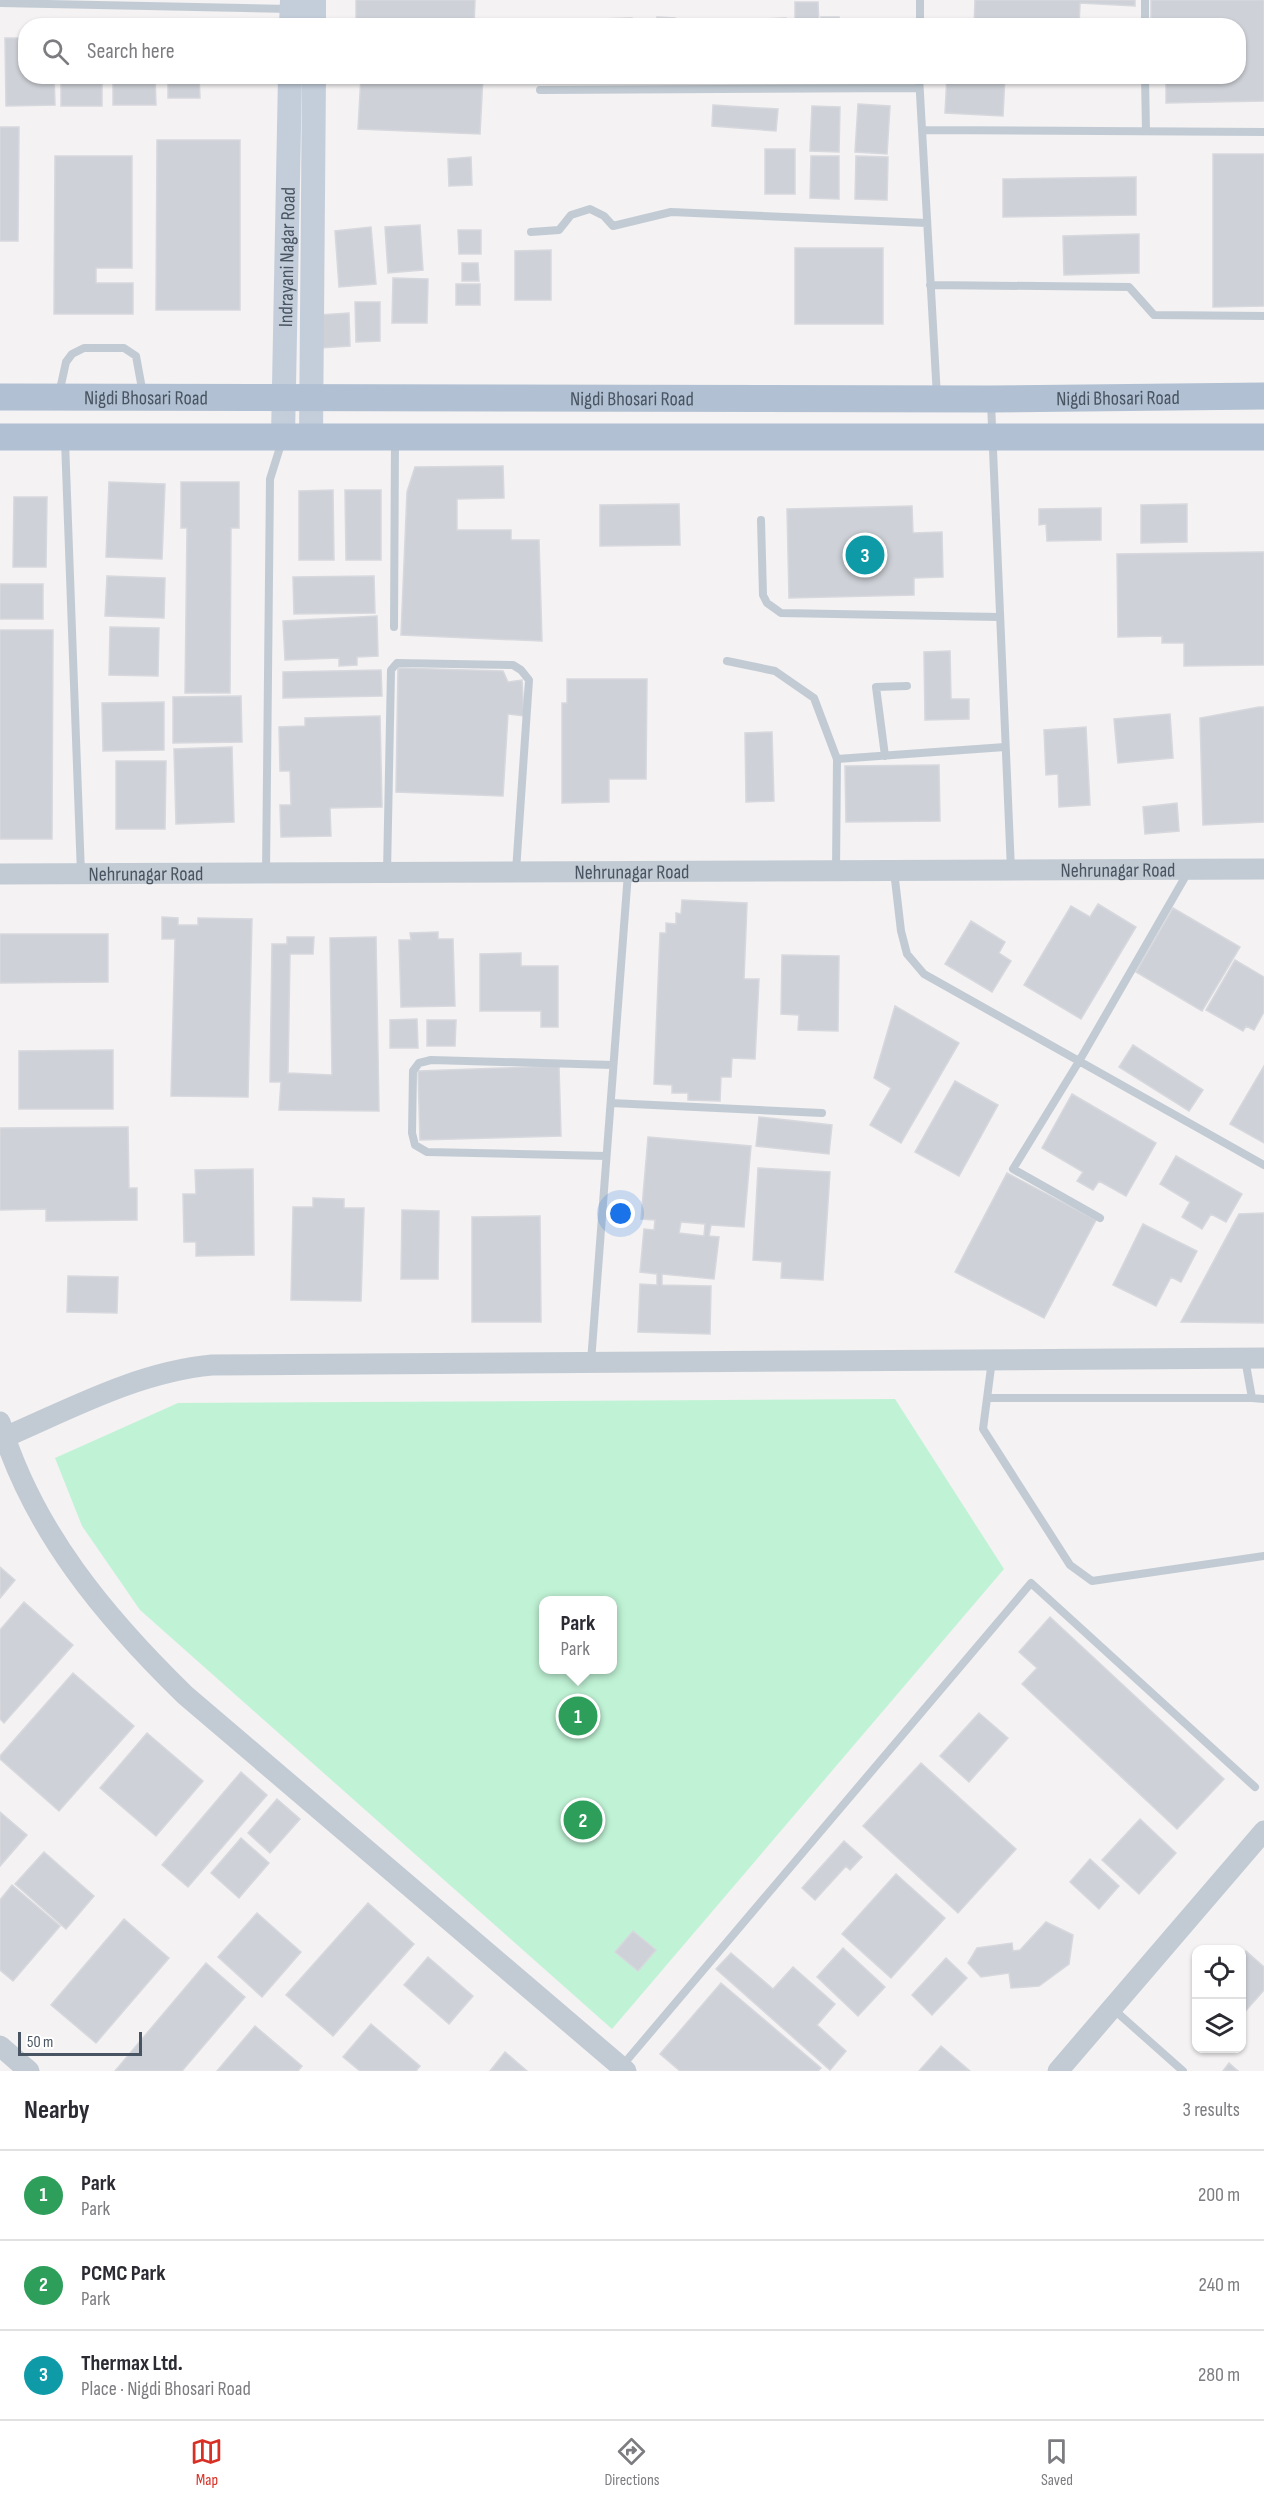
<!DOCTYPE html>
<meta charset="utf-8">
<style>
body{margin:0;font-family:"Sofia Sans Condensed",sans-serif;background:#f2f2f3;color:#2b2b33}
.controls{position:absolute;right:18px;bottom:18px;display:grid;overflow:hidden;border-radius:12px;box-shadow:0 2px 4px #0004}
.controls button{width:54px;height:54px;display:grid;place-items:center;padding:0;border:0;border-bottom:2px solid #e1e1e2;background:#fff;color:#2b2b33;font:30px sans-serif}
.scale{position:absolute;left:18px;bottom:15px;width:124px;box-sizing:border-box;padding-left:6px;border:3px solid #485461;border-top:0;font-size:16px;line-height:21px;white-space:nowrap;color:#485461;-webkit-text-stroke:4px #fff;paint-order:stroke}
.you{position:absolute;left:621px;top:1214px;width:21px;height:21px;margin:-15px;border:4px solid #fff;border-radius:50%;background:#1a73e8;box-shadow:0 0 0 9px #1a73e833}
.badge{display:grid;place-items:center;width:39px;height:39px;border-radius:50%;background:#d93025;color:#fff;font-size:20px;font-weight:700}
.pin{position:absolute;translate:-50% -50%;border:3px solid #fff;box-shadow:0 2px 6px #0006}
.popup{position:absolute;left:539px;top:1596px;width:78px;height:78px;box-sizing:border-box;display:grid;place-content:center;border-radius:12px;background:#fff;filter:drop-shadow(0 2px 4px #0005);font-size:20px;white-space:nowrap;color:#7c7c81}
.popup b{font-size:22px;color:#2b2b33}
.popup::after{content:'';position:absolute;left:50%;top:100%;margin-left:-12px;border:12px solid transparent;border-top-color:#fff}
.list{margin:0;padding:0;list-style:none}
h2{display:flex;justify-content:space-between;align-items:center;height:78px;margin:0;padding:0 24px;font-size:26px}
h2 small{font-size:20px;font-weight:400;color:#7c7c81}
.list li{display:grid;grid-template-columns:39px 1fr auto;gap:18px;align-items:center;box-sizing:border-box;height:90px;padding:0 24px;border-top:2px solid #e1e1e2}
.list b{display:block;font-size:22px;white-space:nowrap}
.list p{margin:0;font-size:20px;white-space:nowrap;color:#7c7c81}
.list em{font-size:20px;font-style:normal;color:#7c7c81}
.icon{flex:none;width:33px;height:33px;fill:none;stroke:currentColor;stroke-width:2;stroke-linecap:round;stroke-linejoin:round}
.map{position:relative;flex:none;width:1264px;height:2071px;overflow:hidden}
.search{position:absolute;background:#fff;box-shadow:0 2px 4px #0004;left:18px;right:18px;top:18px;height:66px;display:flex;align-items:center;gap:15px;box-sizing:border-box;padding:0 21px;border-radius:24px;color:#7c7c81;font-size:22px}
.sheet{height:348px;background:#fff}
nav{display:flex;justify-content:space-around;align-items:center;box-sizing:border-box;height:84px;border-top:2px solid #e1e1e2;background:#fff;font-size:16px;color:#7c7c81}
nav a{display:grid;justify-items:center;gap:3px}
nav .on{color:#d93025}
.map>svg:first-child{display:block}
</style>
<div class="map">
<svg width="1264" height="2071" viewBox="0 0 1264 2071">
<rect width="100%" height="100%" fill="#f4f2f2"/>
<path fill="#c0f3d6" fill-rule="evenodd" d="M895,1399L1004,1569L612,2029L140,1610L82,1526L55,1458L178,1403ZM544,1600H612V1670H544Z"/>
<path fill="#ced1d7" stroke="#d6d8de" stroke-width="1.5" fill-rule="evenodd" d="M356,0H475L474,26H356Z
M975,0H1135V6L1080,3L1079,26H974Z
M1151,0H1264V101L1166,103V76H1238V26H1151Z
M795,2H818L819,26H795Z
M657,17L675,18L674,26H657Z
M821,17H839V26H821Z
M632,18L633,26H601V19Z
M786,18V26H766L765,19Z
M748,19H762V26H748Z
M856,19L888,22V26H855Z
M5,38H26V76H54L55,105L6,106Z
M61,76H102V106H61Z
M113,76H155L156,105H113Z
M168,76H199L200,98H168Z
M361,76H483L480,134L358,129Z
M947,76H1005L1003,116L945,113Z
M858,104L890,106L887,154L855,152Z
M713,105L778,109L776,131L712,126Z
M812,106L840,107L839,152L810,151Z
M0,127H19L18,241H0Z
M157,140H240V310H156Z
M765,149H795V194H765Z
M1213,154H1264V306L1213,307Z
M55,156H132V268H96V283H133V314H54Z
M811,156H839V199L810,198Z
M856,156L888,157L887,200L855,199Z
M471,157L472,185L449,186L448,159Z
M1136,177V215L1003,217V179Z
M420,225L423,270L388,273L385,227Z
M371,227L376,284L339,287L335,231Z
M458,230H481V254H459Z
M1139,234V273L1064,275L1063,236Z
M795,248H883V324H795Z
M551,250V300H515V251Z
M462,263H478L479,281H462Z
M393,278L428,279L427,323H392Z
M456,284H480V305H456Z
M355,302H380V341L356,342Z
M349,313L350,346L320,348L319,315Z
M503,466L504,498L457,499V530H511V540H539L542,641L401,635L407,492L415,467Z
M109,482L165,484L162,559L106,557Z
M181,482H239V528H231L230,693H185L187,528H181Z
M333,490L334,560H299V491Z
M345,490H381V560H346Z
M14,497H47L46,567H13Z
M679,504L680,545L600,546V505Z
M1187,504V542L1141,543V505Z
M912,506L913,533L942,532L943,577L914,578V595L789,598L787,509Z
M1101,508V540L1047,541L1046,524L1039,525V509Z
M1264,552V665L1184,666V643H1162V636L1118,637L1117,554Z
M107,576L165,578L164,618L105,616Z
M374,576L375,613L294,614L293,577Z
M0,584H43V619H0Z
M377,616L378,656L357,657V665L339,666V658L285,660L283,621Z
M110,627L159,628L158,676L109,675Z
M0,630H53L52,839H0Z
M950,651L951,699H969V719L925,720L924,652Z
M398,668L503,671L508,682L522,680L524,716L508,714L503,796L396,792Z
M381,670L382,696L283,698V672Z
M567,679H647L646,779H609V802L562,803V703H567Z
M241,696L242,742L173,743V697Z
M164,702V750L103,751L102,703Z
M1259,707H1264V822L1203,825L1200,718Z
M1170,714L1173,758L1118,763L1114,719Z
M380,716L382,807L330,808L331,836L281,837L280,805H291L290,771H280L279,727L305,726V718Z
M1086,727L1090,805L1059,807L1058,774L1046,775L1044,730Z
M772,732L774,801L746,802L745,733Z
M232,747L234,822L176,824L174,749Z
M116,761H166L165,829H116Z
M939,765L940,821L846,822L845,766Z
M1177,803L1179,831L1145,834L1143,807Z
M682,900L747,903L744,979H759L755,1059L732,1058L731,1077H721L720,1101L688,1100V1093H672V1085L654,1084L660,933H666V923L676,924V913L681,914Z
M1098,904L1136,927L1081,1019L1024,985L1071,906L1090,917Z
M1173,908L1240,947L1202,1011L1136,972Z
M162,917L178,918V925H198V918L252,919L248,1097L171,1096L175,939H162Z
M971,921L1005,942L999,953L1011,961L992,992L945,964Z
M438,932V939H453L455,1006L401,1007L399,940H411L410,933Z
M0,934H108V982L0,983Z
M287,937H314L313,954H290L288,1073L332,1075L330,938L376,937L379,1111L279,1110L281,1082H270L272,944H287Z
M521,953V966H558V1027H541V1011H480V954Z
M782,955L839,956L838,1031L798,1030L799,1015L781,1014Z
M1235,960L1264,977V1012L1254,1030L1246,1026L1243,1031L1206,1010Z
M895,1006L959,1043L901,1143L870,1125L891,1088L874,1078Z
M417,1019L418,1048H390V1020Z
M427,1020H456L455,1046H427Z
M1133,1045L1203,1090L1189,1111L1119,1067Z
M113,1050V1109H19V1051Z
M559,1066L561,1136L420,1140L418,1071Z
M1264,1066V1143L1230,1124Z
M955,1081L998,1105L959,1176L915,1152Z
M1072,1094L1156,1143L1126,1196L1099,1181L1093,1190L1077,1181L1083,1172L1042,1148Z
M759,1117L832,1125L829,1154L756,1146Z
M128,1127L129,1188H137V1220L46,1221V1209L0,1210V1128Z
M648,1137L751,1146L744,1227L711,1225L709,1236L719,1237L714,1279L662,1274V1285L711,1286L710,1334L638,1332L640,1284L657,1285V1274L640,1272L644,1229L654,1230L655,1220L641,1219ZM681,1222L705,1224L704,1236L679,1233Z
M1176,1156L1242,1194L1226,1222L1211,1214L1202,1229L1182,1217L1190,1202L1160,1184Z
M758,1168L830,1172L823,1280L781,1278L782,1262L753,1260Z
M253,1169L254,1255L196,1256V1242H184L183,1194H196L195,1170Z
M1007,1173L1096,1220L1044,1318L955,1272Z
M313,1198L344,1199V1208H364L361,1301L291,1300L293,1207H313Z
M402,1210L439,1211L438,1279H401Z
M1264,1213V1323L1181,1322L1239,1214Z
M540,1216L541,1322H472V1217Z
M1143,1224L1197,1251L1181,1282L1171,1277L1156,1306L1113,1285Z
M68,1276L118,1277L117,1313L67,1312Z
M0,1567L15,1580L0,1598Z
M24,1602L73,1645L4,1723L0,1719V1630Z
M1050,1617L1224,1779L1177,1829L1022,1684L1037,1668L1019,1652Z
M73,1673L134,1726L59,1811L0,1759V1756Z
M979,1713L1008,1738L969,1782L940,1756Z
M147,1733L203,1781L156,1836L100,1788Z
M921,1763L1016,1849L958,1913L863,1826Z
M241,1772L267,1795L188,1887L162,1865Z
M277,1799L300,1819L270,1853L248,1833Z
M0,1812L27,1835L0,1866Z
M1140,1819L1176,1853L1139,1894L1102,1860Z
M241,1838L269,1863L239,1898L211,1873Z
M844,1841L862,1857L850,1870L846,1866L815,1900L802,1888Z
M44,1852L94,1896L66,1929L15,1884Z
M1090,1859L1119,1886L1099,1909L1070,1882Z
M896,1874L945,1918L891,1978L842,1934Z
M12,1885L60,1926L13,1981L0,1970V1900Z
M368,1903L414,1944L333,2036L286,1995Z
M257,1913L301,1952L262,1997L218,1957Z
M124,1919L169,1958L96,2043L51,2005Z
M1046,1922L1073,1935L1069,1964L1039,1986L1011,1988L1009,1973L981,1977L968,1963L977,1948L1012,1943L1013,1951L1020,1950Z
M633,1931L656,1950L638,1971L615,1952Z
M843,1948L885,1987L858,2016L817,1977Z
M1246,1951L1264,1967V1990L1242,2015V1956Z
M731,1953L773,1989L793,1967L835,2004L817,2025L846,2051L830,2070L716,1969Z
M428,1957L473,1996L449,2024L404,1985Z
M946,1958L967,1978L932,2015L912,1995Z
M206,1963L245,1997L182,2071H115Z
M721,1983L821,2068L818,2071H680L660,2054Z
M371,2024L420,2066L416,2071H360L343,2057Z
M255,2026L302,2066L298,2071H217Z
M941,2046L970,2071H919Z
M505,2052L527,2071H490Z
M1229,2063L1238,2071H1223Z"/>
<g fill="none" stroke-linecap="round" stroke-linejoin="round">
<path stroke="#c2cbd4" stroke-width="8" d="M1145,0V26
M0,3L290,9
M920,26V0
M919,76L937,397
M1145,76L1146,131
M540,90L919,88
M922,130L1264,132
M531,232L559,230L571,215L590,209L604,216L613,226L671,212L927,223
M930,285L1129,287L1154,315L1264,316
M59,394L66,362L72,354L84,348H124L136,356L143,394
M991,403L1011,870
M65,441L81,874
M761,520L763,595L767,603L781,613L999,617
M394,627L395,441
M727,661L775,671L814,698L837,759L836,871
M885,756L876,687L907,686
M837,759L1005,747
M894,871L901,931L907,954L924,974L1264,1165
M266,873L270,479L282,441
M387,873L391,670L397,663L513,665L521,670L529,680L516,871
M611,1103L822,1113
M606,1156L427,1152L415,1145L412,1133L413,1071L419,1063L431,1060L613,1065
M1100,1218L1013,1169L1078,1063L1188,872
M1245,1359L1252,1398L1264,1399
M992,1360L983,1429L1070,1565L1092,1581L1264,1556
M591,1362L628,873
M987,1398H1252
M1112,2008L1183,2071
M622,2066L1031,1583L1255,1787"/>
<g stroke="#c2cbd4" stroke-width="21">
<path id="s1" d="M0,874L1264,869"/>
<path d="M0,1422C33,1531 105,1617 185,1695L626,2071"/>
<path d="M5,1437C72,1408 138,1372 212,1365L1264,1358"/>
<path d="M0,2046L29,2071"/>
<path d="M1058,2071L1264,1831"/>
</g>
<g stroke="#c4cedb" stroke-width="24">
<path d="M291,26L292,0"/>
<path d="M314,26V0"/>
<path id="s2" d="M283,437L290,76"/>
<path d="M311,437L314,76"/>
</g>
<g stroke="#b1c0d2" stroke-width="27">
<path id="s3" d="M0,397L991,399L1264,396"/>
<path d="M0,437H1264"/>
</g>
</g>
<g text-anchor="middle" stroke-width="4.5" stroke-linejoin="round" paint-order="stroke">
<g font-size="20" fill="#485461" stroke="#fff">
<text dy="7" stroke="none"><textPath href="#s2" startOffset="180">Indrayani Nagar Road</textPath></text>
<text dy="7" stroke="none"><textPath href="#s3" startOffset="146">Nigdi Bhosari Road</textPath></text>
<text dy="7" stroke="none"><textPath href="#s3" startOffset="632">Nigdi Bhosari Road</textPath></text>
<text dy="7" stroke="none"><textPath href="#s3" startOffset="1118">Nigdi Bhosari Road</textPath></text>
<text dy="7" stroke="none"><textPath href="#s1" startOffset="1118">Nehrunagar Road</textPath></text>
<text dy="7" stroke="none"><textPath href="#s1" startOffset="632">Nehrunagar Road</textPath></text>
<text dy="7" stroke="none"><textPath href="#s1" startOffset="146">Nehrunagar Road</textPath></text>
</g>
</g>
</svg>
<div class="controls">
<button><svg class="icon" aria-label="locate" viewBox="0 0 24 24"><circle cx="12" cy="12" r="6"/><path d="M12 2v4M12 18v4M2 12h4M18 12h4"/></svg></button>
<button><svg class="icon" aria-label="layers" viewBox="0 0 24 24"><path d="M12 4l9 5-9 5-9-5zM3 14l9 5 9-5"/></svg></button>
</div>
<div class="scale">50 m</div>
<div class="you"></div>
<div class="pin badge" style="left:578px;top:1716px;background:#2e9e5b">1</div>
<div class="popup"><b>Park</b>Park</div>
<div class="pin badge" style="left:583px;top:1820px;background:#2e9e5b">2</div>
<div class="pin badge" style="left:865px;top:555px;background:#0f9aa8">3</div>
<div class="search"><svg class="icon" aria-label="search" viewBox="0 0 24 24"><circle cx="10" cy="10" r="6"/><path d="M15 15l6 6"/></svg>Search here</div>
</div>
<section class="sheet">
<h2>Nearby<small>3 results</small></h2>
<ul class="list">
<li><span class="badge" style="background:#2e9e5b">1</span><div><b>Park</b><p>Park</p></div><em>200 m</em></li>
<li><span class="badge" style="background:#2e9e5b">2</span><div><b>PCMC Park</b><p>Park</p></div><em>240 m</em></li>
<li><span class="badge" style="background:#0f9aa8">3</span><div><b>Thermax Ltd.</b><p>Place · Nigdi Bhosari Road</p></div><em>280 m</em></li>
</ul>
</section>
<nav>
<a class="on"><svg class="icon" aria-label="map" viewBox="0 0 24 24"><path d="M3 6l6-2 6 2 6-2v14l-6 2-6-2-6 2zM9 4v14M15 6v14"/></svg>Map</a>
<a><svg class="icon" aria-label="directions" viewBox="0 0 24 24"><path d="M12 3l9 9-9 9-9-9zM9 14v-3h6M13 9l2 2-2 2"/></svg>Directions</a>
<a><svg class="icon" aria-label="saved" viewBox="0 0 24 24"><path d="M7 4h10v16l-5-4-5 4z"/></svg>Saved</a>
</nav>
